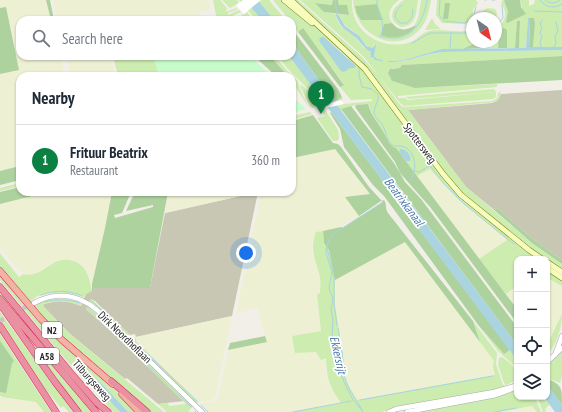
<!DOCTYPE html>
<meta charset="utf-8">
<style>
body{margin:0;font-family:"PT Sans Narrow",sans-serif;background:#f2f2f3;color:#1f2937}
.controls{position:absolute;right:12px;bottom:12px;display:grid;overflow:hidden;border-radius:8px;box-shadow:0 1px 3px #0004}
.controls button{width:36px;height:36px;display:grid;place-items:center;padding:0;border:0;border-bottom:1px solid #e0e1e3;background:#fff;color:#1f2937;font:20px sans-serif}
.compass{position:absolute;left:466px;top:12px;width:36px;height:36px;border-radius:50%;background:#fff;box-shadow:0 1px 3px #0004;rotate:145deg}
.you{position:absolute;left:246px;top:253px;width:14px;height:14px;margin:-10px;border:3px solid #fff;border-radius:50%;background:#1a73e8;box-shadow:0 0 0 6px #1a73e833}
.badge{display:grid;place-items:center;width:26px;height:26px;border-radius:50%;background:#0b8043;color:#fff;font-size:13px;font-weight:700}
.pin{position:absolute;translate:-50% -33px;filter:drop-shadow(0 1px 2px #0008)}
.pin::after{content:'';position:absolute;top:21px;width:14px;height:12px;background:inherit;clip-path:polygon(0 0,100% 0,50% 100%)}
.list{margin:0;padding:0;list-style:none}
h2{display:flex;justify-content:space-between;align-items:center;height:52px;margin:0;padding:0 16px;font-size:17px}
h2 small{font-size:13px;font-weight:400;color:#747a83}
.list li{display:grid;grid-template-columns:26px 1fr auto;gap:12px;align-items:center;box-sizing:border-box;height:72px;padding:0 16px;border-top:1px solid #e0e1e3}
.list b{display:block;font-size:15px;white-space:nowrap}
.list p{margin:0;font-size:13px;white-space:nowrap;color:#747a83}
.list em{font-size:13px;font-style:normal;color:#747a83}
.icon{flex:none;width:22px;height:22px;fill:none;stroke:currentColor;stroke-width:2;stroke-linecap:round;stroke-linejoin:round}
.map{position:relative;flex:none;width:562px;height:412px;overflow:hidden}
.search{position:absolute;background:#fff;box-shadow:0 1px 3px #0004;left:16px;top:16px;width:280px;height:44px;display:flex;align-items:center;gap:10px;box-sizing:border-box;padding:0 14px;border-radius:12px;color:#747a83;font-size:15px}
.panel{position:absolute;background:#fff;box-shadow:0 1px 3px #0004;left:16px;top:72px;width:280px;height:124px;border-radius:12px}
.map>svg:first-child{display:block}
</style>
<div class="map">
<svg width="562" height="412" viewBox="0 0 562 412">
<rect width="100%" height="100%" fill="#f2efe9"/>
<path fill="#c7c7b4" d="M562,90V260L534,240L497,208L493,209L466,187L408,110L492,103L498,100L501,94Z
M258,192L232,316L136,337L135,334L130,335L95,301L91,299L89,302L84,299L86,294L95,288H150L165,213Z
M57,301L70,302L81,306L82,303L88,306L86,309L113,333L115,330L120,335L118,338L184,401L158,404L127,378L125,379L69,333L43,306L44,304Z"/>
<path fill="#eef0d4" d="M0,0H46L51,20H20V56H60L65,76H20V166L0,171V74L19,70L5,7L0,8Z
M53,0H208L211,9L202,11L198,16L183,20H57Z
M66,56H110L115,76H71Z
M335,148L370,194L345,197L359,216L338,228L316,233L313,239L312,248L320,278V293L317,294L321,331L292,336L326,358V374L330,386L342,403L291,412H209L200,403L214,401L218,398L228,350L266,342L258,308L236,313L261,192H292V158Z
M430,169L467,208L507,240L479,259L417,176Z
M48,192H112L105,228L92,284V291L88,275L85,269L82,265L76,262H53L36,274L26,275L19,271L0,248V204Z
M168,192H258L165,213Z
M405,242L494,361L493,366L495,375L357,400L350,389L345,377L342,351L335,305V280Z
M547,278L562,286V314L547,345Z
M517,286V309L506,294Z
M232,316L215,398L211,400L198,402L136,341V337Z
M0,397L36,402L44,412H0Z
M532,406L537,412H498L522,408Z"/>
<path fill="#cdecaf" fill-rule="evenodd" d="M213,0H220L227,8L226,12L237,8L236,10L228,13V15L239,10L241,12L230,17V19L239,17L247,12L253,20H217Z
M222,0H237L239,3L230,8Z
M239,0H244L262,20H256Z
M261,0H269L284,18L281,20H274L259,1Z
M273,0H283L329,38L361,67L443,177L535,259H517V286L506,294L479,259L507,240L458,199L430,169L417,176L396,148C388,145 388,139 384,133C379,122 372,116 368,104L356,105L340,110L335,102L342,97L343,99L341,101L344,104L372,101V99L351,100L340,87L344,84L303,29L298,32L292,24V20H289ZM321,37H324L347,57L353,67L350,68Z
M295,0H298L362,57L378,75L400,105L403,107L493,101L497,98L498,93L501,92L500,97L496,102L408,110L466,187L532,243L562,264V270L547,261V259H544L472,202L455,186L385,93Z
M300,0H333V5L316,3L324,12L336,14L337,20L340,25L354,36L363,47L371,52L372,54L369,56L371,58L373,57L377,59L374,56L375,46L374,44L372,48C362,46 360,37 353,31C346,26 341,23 338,14L349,15L339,5L338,0H352C350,32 382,52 411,42C418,39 422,32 429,31C443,28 458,34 472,30V42H477L463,49H442L404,60L395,61H388C403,64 425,54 442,52L562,50V56L402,65L400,68H392V81L415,88L497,84V87L398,96V98H405L408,100L496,92V97L493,99L404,106L400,103L364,57Z
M353,0H399C391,7 386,13 392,23L384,24L383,33L385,36L398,37L416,26H414L418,18L421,0H431C429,10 427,22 420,29C396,57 354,34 353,0ZM377,4L382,18L356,6Z
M404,0H418C416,12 417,26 401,27L394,22C389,12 395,6 404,0Z
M437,0H476L478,3L473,10V18H472V21L464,24L442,23L436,15Z
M503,0H505L504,1L508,11L506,22L523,11L520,0H529V6L534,4L535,0H562V47H533L535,23L534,18H528L526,48H519L520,21H517L515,48H507V31L499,32L498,48H489V42H496V28C506,22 508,12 501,3Z
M487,8L495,9L497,13L496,18H482V12Z
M432,18L435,24L441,29L425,30Z
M113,56H167L171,76H118Z
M270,56H275L288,72L298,81L300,89L308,106L292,82V76H288Z
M278,56H289L325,104H323L287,68Z
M302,85L322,105L313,108L310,107L300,86Z
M494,89L496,92L409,99L405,97Z
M324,108L338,130L339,138L337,141H333L317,118L325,116L321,110Z
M310,112L312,114L292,120V116Z
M20,183V186L0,191V188Z
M323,231L324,243L329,250L335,276V305L342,351L345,377L350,389L357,400L495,375L493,366L494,361L480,342L473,321L497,353L496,364L503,385L508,386L517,381V382L504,389L392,410L390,409L382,412H291L341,403C329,385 327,380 326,358L321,360L316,352L295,353L292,336L321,331L317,294L320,293C320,288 321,282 320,277C316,260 309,250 316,232Z
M0,253L19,277L23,274C45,279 50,254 73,261C87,265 89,278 92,291L86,294L84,299V297C68,292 55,291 39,296V295L29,302L0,267Z
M547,270L562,280V286L547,278Z
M0,276C19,298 38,322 59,342C85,365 114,385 136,412H128L103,385L75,362L86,375L120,412H113C73,370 37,325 0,280Z
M0,291L68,373L103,412H100L66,375L0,295Z
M56,299H70L82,303L81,306C69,301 57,300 44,304L43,306L69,333L164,412H149L120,385L64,337L33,306L46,300Z
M91,299L130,335H124L89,302Z
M88,306L115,330L113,333L86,309Z
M0,312L73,412H69L63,406L61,408L46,390L0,319Z
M562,314C562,328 556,345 547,356V345Z
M15,321L62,378L93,412H82L58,381Z
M479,326L504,354L510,350L517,360V368L498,351Z
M0,334L51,412H44L36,402L2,397V396H0Z
M120,335L193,406L188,412H167L158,404L168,403L169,406L186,404L118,338Z
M136,337V341L198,402L196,404L136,346L134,340Z
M562,350V376L560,383L547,378V365Z
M502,357L510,363L517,371V380L506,385L504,383L498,365L499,358Z
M517,387V397H535L541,412H537L532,406L498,412H410L507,392Z
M537,397H544L550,404L545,409L546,412H543Z"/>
<path fill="#add29d" d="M46,0H50L54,20H51Z
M333,0H338L339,5H347L349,15L324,12L315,3L332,5Z
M505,0H520L521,7L526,14L507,23L506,22L508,11L504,1Z
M445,3H450L448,19H443Z
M377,4L383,20H361L357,14L355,6Z
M6,7L19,70L0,74V8Z
M530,18H534L535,23L533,47H529Z
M517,21H520L519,48H515Z
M392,23C399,31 405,31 414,26H416C408,37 393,40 381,35L384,24Z
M303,28L344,85L340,87L298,32Z
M503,28L506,29L507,31V48H498L499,32Z
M292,29L338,89L342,97L335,102L292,43Z
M477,42H489V48L463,49Z
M254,56H270L288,76H276Z
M562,56V80L415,88L392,81L388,73L390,69L400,68L402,65Z
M368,104C371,116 379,123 384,133C388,139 388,145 396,148L517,309V323L430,207L400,173L395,162L355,107L356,105Z
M351,106L394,163L405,182L421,199L517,327V345L341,109Z
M331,112L510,350L504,354L479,326L384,196L373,185L344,147L340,129L330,113Z
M313,115L333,143L338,144L341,147L369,187L382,201L384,200C387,204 385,209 388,213L473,321L480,342L405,242L335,280L329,250L324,243L323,231L341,227L343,228L383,202L381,201L359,216L345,197L370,194L335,149L292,158V121Z
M20,166V180L0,185V171Z
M20,187V192H48L0,204V192Z
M112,192H131L122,213L114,215L115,218L153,207V205L126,211L135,192H168L150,288H95L92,291V284L105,228Z
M497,208L534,240L562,260V264L532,243L493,209Z
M265,336L267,342L228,350L230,343Z
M0,341L14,361L12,363L6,393L0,392Z
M547,378C562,386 562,386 562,405L547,385Z"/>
<path fill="#c7fbcb" d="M153,56H250L271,76H151L158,73Z
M292,96L306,109L292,113Z"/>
<path fill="#a9d4e0" d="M244,0H258L274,20H262Z
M337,13L345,26L359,36L366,46L372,48L376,44L374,56L377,59L383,60L382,61L375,60L373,57L370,58L371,52C363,48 361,42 355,37C347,30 339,27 336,15Z
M528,18H530L529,47H562V50L442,52C423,54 406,63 388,62V61H395L404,60L442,49L526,48Z
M321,37H324L356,66L354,68H350L344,72L341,71L320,42L319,40Z
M292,43L340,109L506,330L517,345V360L289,56H292Z
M400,149C406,149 412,155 410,161H406L399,152Z
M75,361L103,385L128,412H120L86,375Z
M547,385L562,405V412H555L544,397H547Z"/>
<path fill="#fff" d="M243,0H261L244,14L236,5Z
M341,100L344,104L322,109L320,106Z"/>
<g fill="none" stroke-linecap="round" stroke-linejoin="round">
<path stroke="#a9d4e0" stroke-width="1" d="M335,0L337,13
M377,0C376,14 388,22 380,37
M440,0L439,15L444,21L465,23L472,20
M485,0H486
M492,0H495
M540,0C546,8 554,9 562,4
M545,0C550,4 555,4 560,0
M402,5C398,9 395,11 395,17L400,23H407L412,17L413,9
M534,11L562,12
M474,14L476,7
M496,26L503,18L502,5
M380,36C409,45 423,25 427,0
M412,43L430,33H464L472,32
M541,47L540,42L542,37L540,33L542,28L540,24L542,20
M554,47L556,43L555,37L558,31L556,22
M450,48L451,33
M364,63L365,62
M359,67V75L362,87L372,89L378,95C379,102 374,106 374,113C375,118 380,121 383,126C387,134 385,137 392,145C396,147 400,145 404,147C417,152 417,172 410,181
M414,171L419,172L429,166L431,167L444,184L464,204L514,244
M327,248L334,277V304L337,325
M41,295C54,290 69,290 82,296
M91,300L127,334
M44,302C57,299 68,299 80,303
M87,308L113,332
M338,328L342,351L345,379L349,388L362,410
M118,337L191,407
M135,342L197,401
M360,400L493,376
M201,405L208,412
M195,411L196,412
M293,412L351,401
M363,412L353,400L344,382L340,370L339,349L332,336L333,320L331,309L333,299L329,288L332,272L326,253V249L329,240L333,234L383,202
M495,412L516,408"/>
<path stroke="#c8c6c1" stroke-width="4.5" stroke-dasharray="4.5 2" stroke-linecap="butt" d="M0,321L31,304"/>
<g stroke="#a9a9a9" stroke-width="5.5">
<path id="tertiary" d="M34,303C56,291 78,294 97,310L202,412
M555,355L562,336
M547,362L562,348
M389,412L396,409L494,392L515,386
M407,412L496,395L512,389"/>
</g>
<g stroke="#727f03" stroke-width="6">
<path id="secondary" d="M284,0L312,23
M291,0L365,69L443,174L461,195L529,250L542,259
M547,262L562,272
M547,268L562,278"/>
</g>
<g stroke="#df2766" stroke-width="7">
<path id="trunk" d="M0,271L41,319L62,340L113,384
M122,394L139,412"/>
</g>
<g stroke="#df2766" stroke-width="7">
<path id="motorway" d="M0,287L70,372L97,403L108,412
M0,299L96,412
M0,304L55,382L78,412
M0,326L56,412
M111,381L147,412"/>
</g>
<use href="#tertiary" stroke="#fff" stroke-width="4.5"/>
<use href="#secondary" stroke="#f8fbbe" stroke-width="5"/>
<use href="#trunk" stroke="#f3b3a2" stroke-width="6"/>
<use href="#motorway" stroke="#e990a1" stroke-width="6"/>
</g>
<g text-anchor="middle" stroke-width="3.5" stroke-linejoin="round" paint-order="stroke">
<g fill="#fff" stroke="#646464" stroke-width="1">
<rect x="42" y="322" width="20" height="16" rx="3"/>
<rect x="35" y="348" width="24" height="16" rx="3"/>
</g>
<g font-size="10" font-weight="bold" fill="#222">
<text x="52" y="334">N2</text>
<text x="47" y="360">A58</text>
</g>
<g font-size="11" fill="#222" stroke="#fff">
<text transform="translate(420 143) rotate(53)" y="4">Spottersweg</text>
<text transform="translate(125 337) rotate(44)" y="4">Dirk Noordhoflaan</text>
<text transform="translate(92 380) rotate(48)" y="4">Tilburgseweg</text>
</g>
<g font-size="12" font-style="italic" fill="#487aad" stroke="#fff">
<text transform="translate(404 202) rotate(53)" y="4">Beatrixkanaal</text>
<text transform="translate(338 355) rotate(77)" y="4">Ekkersrijt</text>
</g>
</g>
</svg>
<div class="controls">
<button>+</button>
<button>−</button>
<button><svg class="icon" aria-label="locate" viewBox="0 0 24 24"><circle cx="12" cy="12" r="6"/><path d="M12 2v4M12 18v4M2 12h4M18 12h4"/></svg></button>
<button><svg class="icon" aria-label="layers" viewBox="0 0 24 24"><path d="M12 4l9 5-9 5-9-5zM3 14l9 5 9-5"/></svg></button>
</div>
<svg class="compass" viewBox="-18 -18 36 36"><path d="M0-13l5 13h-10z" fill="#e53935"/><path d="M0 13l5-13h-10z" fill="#747a83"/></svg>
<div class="you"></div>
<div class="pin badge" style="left:321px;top:114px">1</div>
<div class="search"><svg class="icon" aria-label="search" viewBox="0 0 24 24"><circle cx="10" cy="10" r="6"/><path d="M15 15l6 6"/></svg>Search here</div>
<section class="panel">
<h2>Nearby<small></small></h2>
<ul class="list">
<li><span class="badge">1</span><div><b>Frituur Beatrix</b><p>Restaurant</p></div><em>360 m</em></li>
</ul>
</section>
</div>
